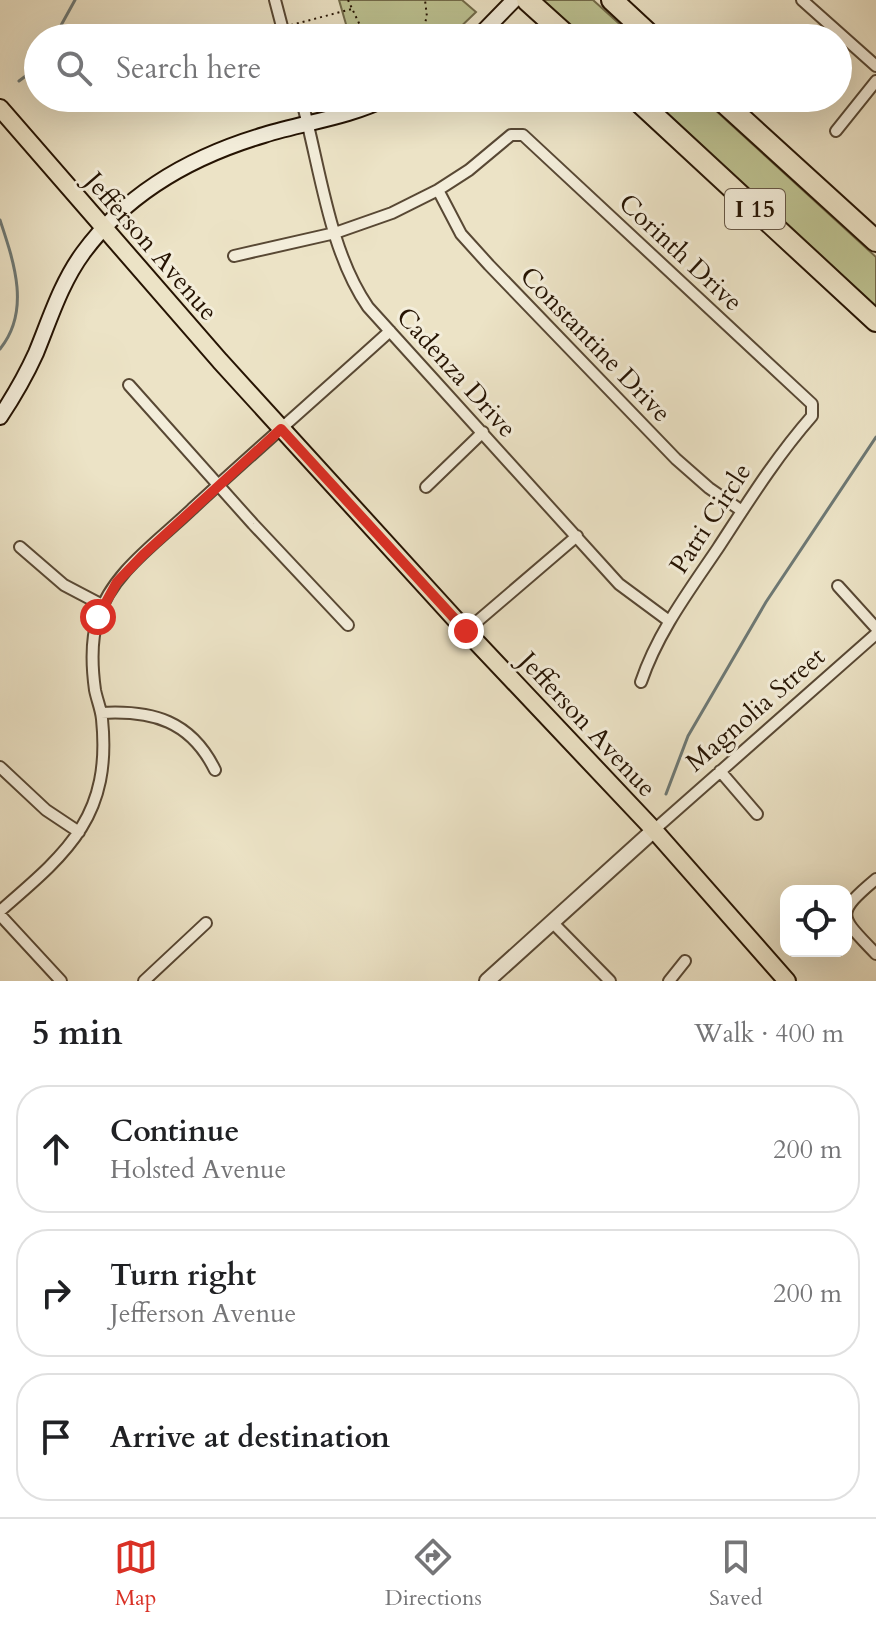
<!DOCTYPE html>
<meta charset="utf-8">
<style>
body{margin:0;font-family:Cardo,serif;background:#f2f2f2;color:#202124}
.controls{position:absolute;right:24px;bottom:24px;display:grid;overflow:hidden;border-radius:16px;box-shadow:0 8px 32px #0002}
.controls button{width:72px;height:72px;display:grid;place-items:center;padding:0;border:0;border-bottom:2px solid #e0e0e0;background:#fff;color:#202124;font:40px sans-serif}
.stop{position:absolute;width:24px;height:24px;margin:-18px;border:6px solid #d93025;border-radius:50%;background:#fff}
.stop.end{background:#d93025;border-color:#fff;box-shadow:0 2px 8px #0008}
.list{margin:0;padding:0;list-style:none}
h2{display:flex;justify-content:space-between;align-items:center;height:104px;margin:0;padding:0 32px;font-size:34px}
h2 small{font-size:26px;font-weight:400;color:#757577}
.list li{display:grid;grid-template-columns:52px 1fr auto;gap:24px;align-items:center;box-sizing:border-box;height:128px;margin:0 16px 16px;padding:0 16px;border:2px solid #e0e0e0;border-radius:32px}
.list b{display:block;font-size:30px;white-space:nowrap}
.list p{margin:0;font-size:26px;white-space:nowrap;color:#757577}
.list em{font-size:26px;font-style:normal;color:#757577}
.icon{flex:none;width:44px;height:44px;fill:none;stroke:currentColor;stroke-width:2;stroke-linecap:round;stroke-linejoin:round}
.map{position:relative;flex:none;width:876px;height:981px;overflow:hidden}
.search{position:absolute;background:#fff;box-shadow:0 8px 32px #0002;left:24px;right:24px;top:24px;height:88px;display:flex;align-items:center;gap:20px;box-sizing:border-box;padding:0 28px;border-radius:44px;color:#757577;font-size:30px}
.sheet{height:536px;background:#fff}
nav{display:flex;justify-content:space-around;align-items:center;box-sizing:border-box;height:112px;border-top:2px solid #e0e0e0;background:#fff;font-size:22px;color:#757577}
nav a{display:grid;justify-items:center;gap:4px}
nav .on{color:#d93025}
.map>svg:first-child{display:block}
</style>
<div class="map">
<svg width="876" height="981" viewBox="0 0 876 981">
<rect width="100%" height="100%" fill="#ece3c6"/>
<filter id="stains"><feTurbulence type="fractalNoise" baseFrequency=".0025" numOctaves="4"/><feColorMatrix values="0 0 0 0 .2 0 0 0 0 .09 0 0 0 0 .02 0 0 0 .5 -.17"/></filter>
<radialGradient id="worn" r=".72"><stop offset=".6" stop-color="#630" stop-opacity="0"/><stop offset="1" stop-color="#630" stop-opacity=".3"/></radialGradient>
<path fill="#bdc291" stroke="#726b4a" stroke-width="2" d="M339,0H462L476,12L449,38H350Z
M541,0H593L635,38H582Z
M647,98H702L876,257V309Z"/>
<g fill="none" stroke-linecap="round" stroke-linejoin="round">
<path stroke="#6d7874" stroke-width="3" d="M54,38L75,0
M19,81L31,72L38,62
M0,220C14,262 31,311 0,349
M666,794L688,736L766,602L876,437"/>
<g stroke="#584834" stroke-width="14">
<path id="minor" d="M275,0L285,38
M802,0L876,66
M301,98C320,165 328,249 368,307L619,584L669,621
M107,104L120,98
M836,131L876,81
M438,190L461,234L489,265L676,459L709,488L742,511
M234,256L335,233L392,213L438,190L469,170L511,135H523L812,404V416C776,457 748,502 718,548C689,591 658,632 641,682
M129,385L253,524L348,625
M426,487L483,432
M20,547L64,585L104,606
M838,586L876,628
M466,631L577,536
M101,713C153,710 191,721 215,770
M0,767L46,810L79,832
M720,771L757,814
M654,830L876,634
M876,879C833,915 840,916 876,954
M0,911C67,853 112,817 102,719C101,709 97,700 95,690C92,668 91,639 98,618C111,573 160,540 192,509C257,449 324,391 390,331
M0,915L61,981
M552,922L610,981
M144,981L206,923
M669,981L685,961"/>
</g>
<g stroke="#584834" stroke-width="18">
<path id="tertiary" d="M487,981L654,830"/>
</g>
<g stroke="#261403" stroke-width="18">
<path id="secondary" d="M477,38L514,0
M0,417C14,396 26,375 36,353C50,319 61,283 83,253C127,193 193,156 264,135C305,122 347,118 387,98"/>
</g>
<g stroke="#261403" stroke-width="20">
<path id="primary" d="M0,108L220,361L466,631L654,830L787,981"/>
</g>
<g stroke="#261403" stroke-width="24">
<path id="motorway" d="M527,0L569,38
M612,0L653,38
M635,98L876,321
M719,98L876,241"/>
</g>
<path stroke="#261403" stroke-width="2" stroke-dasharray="2 4" stroke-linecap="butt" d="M348,0L366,38
M291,25L352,9
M419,38L427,17L425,0"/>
<use href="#minor" stroke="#f3edda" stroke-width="10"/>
<use href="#tertiary" stroke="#f3edda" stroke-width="14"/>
<use href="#secondary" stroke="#f3edda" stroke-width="14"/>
<use href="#primary" stroke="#ece3c6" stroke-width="16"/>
<use href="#motorway" stroke="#ece3c6" stroke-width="20"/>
</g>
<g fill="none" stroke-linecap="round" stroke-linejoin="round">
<path stroke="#d93025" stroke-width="10" d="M98,617L117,582L143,555L281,429L466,631"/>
</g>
<g text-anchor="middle" stroke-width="6" stroke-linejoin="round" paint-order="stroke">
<rect fill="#f3edda" stroke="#645544" stroke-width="2" x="725" y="189" width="60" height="40" rx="6"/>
<g font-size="24" font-weight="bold" fill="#261403">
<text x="755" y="217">I 15</text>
</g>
<g font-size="26" fill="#261403" stroke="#f3edda">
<text transform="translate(152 246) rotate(49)" y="9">Jefferson Avenue</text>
<text transform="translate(681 252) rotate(43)" y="9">Corinth Drive</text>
<text transform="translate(596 344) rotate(46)" y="9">Constantine Drive</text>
<text transform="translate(457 372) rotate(48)" y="9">Cadenza Drive</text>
<text transform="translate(710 518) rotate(-57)" y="9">Patri Circle</text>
<text transform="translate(755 709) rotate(-41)" y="9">Magnolia Street</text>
<text transform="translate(588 724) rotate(47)" y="9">Jefferson Avenue</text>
</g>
</g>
<rect width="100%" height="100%" filter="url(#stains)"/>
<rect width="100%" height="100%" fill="url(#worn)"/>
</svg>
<div class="controls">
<button><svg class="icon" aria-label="locate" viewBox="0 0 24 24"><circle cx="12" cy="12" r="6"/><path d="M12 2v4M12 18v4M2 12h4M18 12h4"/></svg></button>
</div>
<div class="stop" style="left:98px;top:617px"></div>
<div class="stop end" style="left:466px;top:631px"></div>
<div class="search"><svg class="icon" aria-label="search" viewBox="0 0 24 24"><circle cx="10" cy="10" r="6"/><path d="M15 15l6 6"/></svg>Search here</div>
</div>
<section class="sheet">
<h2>5 min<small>Walk · 400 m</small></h2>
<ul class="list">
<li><svg class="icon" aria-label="ahead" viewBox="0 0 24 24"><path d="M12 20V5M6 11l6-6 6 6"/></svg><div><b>Continue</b><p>Holsted Avenue</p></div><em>200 m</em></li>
<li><svg class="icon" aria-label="right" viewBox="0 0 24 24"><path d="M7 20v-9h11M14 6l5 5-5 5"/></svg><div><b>Turn right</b><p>Jefferson Avenue</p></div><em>200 m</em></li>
<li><svg class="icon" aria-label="arrive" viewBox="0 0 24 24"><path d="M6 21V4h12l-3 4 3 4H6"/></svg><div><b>Arrive at destination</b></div></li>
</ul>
</section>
<nav>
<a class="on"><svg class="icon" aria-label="map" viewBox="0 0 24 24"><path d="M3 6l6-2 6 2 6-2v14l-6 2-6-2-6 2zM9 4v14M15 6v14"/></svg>Map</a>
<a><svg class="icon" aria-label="directions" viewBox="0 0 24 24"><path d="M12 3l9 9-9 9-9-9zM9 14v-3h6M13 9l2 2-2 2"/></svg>Directions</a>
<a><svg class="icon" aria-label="saved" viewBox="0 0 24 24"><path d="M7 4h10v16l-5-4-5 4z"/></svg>Saved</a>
</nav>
